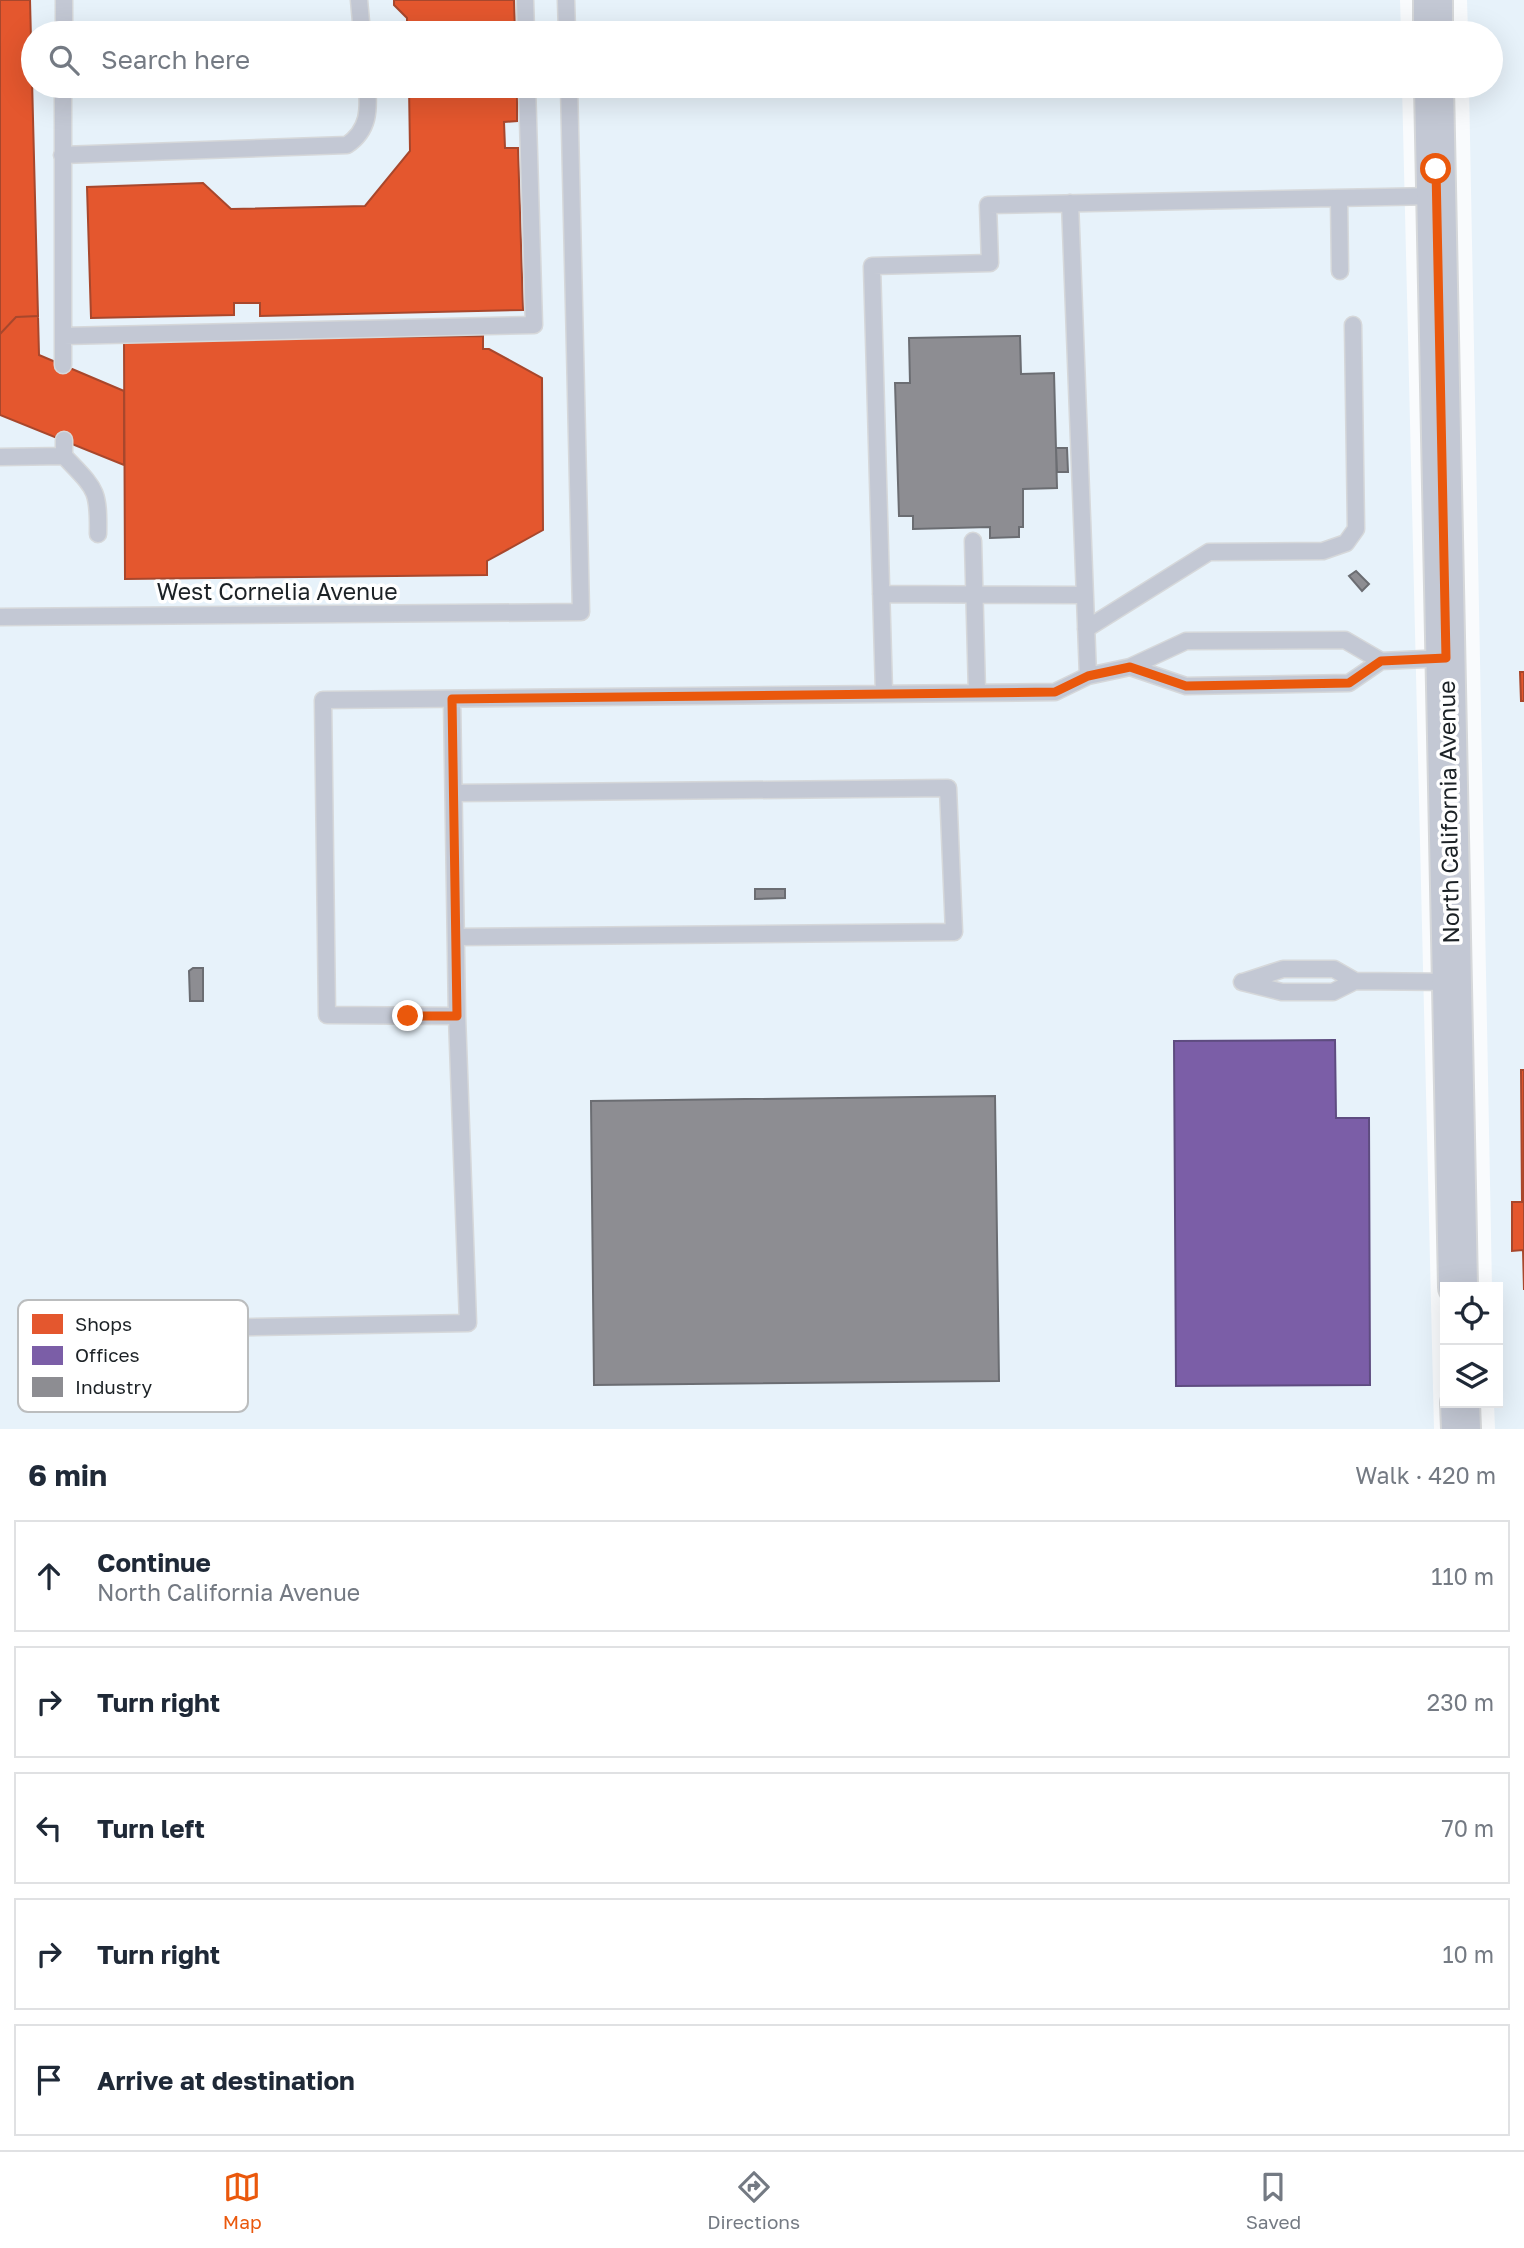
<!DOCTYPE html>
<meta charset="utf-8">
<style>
body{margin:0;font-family:"Golos Text",sans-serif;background:#f2f2f3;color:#1f2937}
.controls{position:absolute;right:21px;bottom:21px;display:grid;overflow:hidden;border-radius:0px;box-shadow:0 7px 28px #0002}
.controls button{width:63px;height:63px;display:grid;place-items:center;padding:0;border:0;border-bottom:2px solid #e0e1e3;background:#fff;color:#1f2937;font:35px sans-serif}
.stop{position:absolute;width:21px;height:21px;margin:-16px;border:5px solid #ea580c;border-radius:50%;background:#fff}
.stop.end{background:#ea580c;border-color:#fff;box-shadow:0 2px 7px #0008}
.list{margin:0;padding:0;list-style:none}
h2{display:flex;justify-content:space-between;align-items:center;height:91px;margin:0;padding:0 28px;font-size:30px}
h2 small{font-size:23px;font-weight:400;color:#747a83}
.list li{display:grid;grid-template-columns:46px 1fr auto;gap:21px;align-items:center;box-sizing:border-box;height:112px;margin:0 14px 14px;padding:0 14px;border:2px solid #e0e1e3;border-radius:0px}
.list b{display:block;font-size:26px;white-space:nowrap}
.list p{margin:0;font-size:23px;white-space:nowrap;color:#747a83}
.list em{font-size:23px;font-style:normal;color:#747a83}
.icon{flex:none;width:38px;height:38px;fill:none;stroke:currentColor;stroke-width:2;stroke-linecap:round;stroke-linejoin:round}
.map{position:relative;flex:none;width:1524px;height:1429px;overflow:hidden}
.search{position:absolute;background:#fff;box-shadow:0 7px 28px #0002;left:21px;right:21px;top:21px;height:77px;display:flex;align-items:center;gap:18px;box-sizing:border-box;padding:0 24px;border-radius:38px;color:#747a83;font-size:26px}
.sheet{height:721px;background:#fff}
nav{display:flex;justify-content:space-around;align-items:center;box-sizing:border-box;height:98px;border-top:2px solid #e0e1e3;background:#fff;font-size:19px;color:#747a83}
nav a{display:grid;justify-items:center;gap:4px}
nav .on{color:#ea580c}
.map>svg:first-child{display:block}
</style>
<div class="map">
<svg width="1524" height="1429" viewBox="0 0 1524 1429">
<rect width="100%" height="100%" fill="#f9fbfd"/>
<path fill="#e7f2fa" d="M0,0H1400L1401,33H33V86H1402L1434,1429H0Z
M1467,0H1524V1429H1495L1494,1403H1498V1287H1492L1469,86H1491V33H1468Z"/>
<path fill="#e4572e" stroke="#a8472c" stroke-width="2" d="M0,0H30L38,316L16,317L0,334Z
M394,0H514L515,33H407V18L394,5Z
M409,86H517V121L504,122L505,148H518L523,310L260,316V303H234V315L91,318L87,187L203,183L231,209L365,206L410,151Z
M38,316L39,355L124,391V465L0,415V334L16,317Z
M483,336V349H489L542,378L543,530L487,561V575L125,579L124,340Z
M1520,672H1524V701H1521Z
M1521,1070H1524V1290L1523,1250L1512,1251V1202H1522Z"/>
<path fill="#7b5ea7" stroke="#5e4c80" stroke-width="2" d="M1335,1040L1336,1118H1369L1370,1385L1176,1386L1174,1041Z"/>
<path fill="#8d8d92" stroke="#6b6d72" stroke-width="2" d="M1020,336L1021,374L1054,373L1057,488L1023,489V527H1019V537L990,538V527L913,529V516H899L895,383H910L909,338Z
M1056,448H1067L1068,472H1057Z
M1356,571L1369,584L1362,591L1349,576Z
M755,889H785V898L755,899Z
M193,968H203V1001H190L189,971Z
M995,1096L999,1381L594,1385L591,1101Z"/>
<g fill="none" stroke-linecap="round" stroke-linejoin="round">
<g stroke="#d6d8da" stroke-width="19">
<path id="service" d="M359,0L362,33
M525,0L526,33
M566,0L567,33
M64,33V0
M63,86V365
M62,155L347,145C369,130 369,110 367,86
M1339,198L1340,271
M1070,203L1088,676
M63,336L534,325L527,86
M64,456C95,489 99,488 98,534
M0,457L64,456V440
M973,541L977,693
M881,594L1085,595
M0,617L581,612L569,86
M1086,629L1209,552L1323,551L1346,543L1356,529L1353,325
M1130,667L1186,686L1349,683L1381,661L1446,658
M884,693L872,266L990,263L988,205L1436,196
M454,793L948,788L954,932L457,937
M1242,982L1282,992H1333L1355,981L1452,982
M1243,982L1283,969H1334L1355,981
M457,1016L327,1015L323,700L1055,692L1088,676L1130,667L1186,641L1345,640L1381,661
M206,1328L468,1323L457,1016L452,699"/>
</g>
<g stroke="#d6d8da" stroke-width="42">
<path id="tertiary" d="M1433,0V33
M1434,86L1458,1287
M1460,1403L1461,1429"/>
</g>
<use href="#service" stroke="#c3c8d4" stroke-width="16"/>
<use href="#tertiary" stroke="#c3c8d4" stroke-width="38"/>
</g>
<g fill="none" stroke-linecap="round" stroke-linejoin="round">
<path stroke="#ea580c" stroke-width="9" d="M408,1016H457L452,699L1055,692L1088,676L1130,667L1186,686L1349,683L1381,661L1446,658L1436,169"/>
</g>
<g text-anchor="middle" stroke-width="7" stroke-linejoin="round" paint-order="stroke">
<g font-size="23" fill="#1c2226" stroke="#fff">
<text x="277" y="600">West Cornelia Avenue</text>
<text transform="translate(1449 812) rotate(-91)" y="8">North California Avenue</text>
</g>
</g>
<rect x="18" y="1300" width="230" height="112" rx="10" fill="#fff" stroke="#bbbdbe" stroke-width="2"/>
<rect x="32" y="1314" width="31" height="20" fill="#e4572e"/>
<rect x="32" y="1346" width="31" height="19" fill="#7b5ea7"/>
<rect x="32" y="1377" width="31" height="20" fill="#8d8d92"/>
<g font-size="19" fill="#1c2226">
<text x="75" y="1331">Shops</text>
<text x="75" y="1362">Offices</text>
<text x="75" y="1394">Industry</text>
</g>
</svg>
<div class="controls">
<button><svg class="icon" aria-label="locate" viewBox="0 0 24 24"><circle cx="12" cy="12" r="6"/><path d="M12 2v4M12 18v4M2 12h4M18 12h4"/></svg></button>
<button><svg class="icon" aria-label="layers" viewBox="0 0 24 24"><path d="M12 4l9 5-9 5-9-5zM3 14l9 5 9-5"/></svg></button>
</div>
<div class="stop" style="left:1436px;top:169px"></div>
<div class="stop end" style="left:408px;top:1016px"></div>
<div class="search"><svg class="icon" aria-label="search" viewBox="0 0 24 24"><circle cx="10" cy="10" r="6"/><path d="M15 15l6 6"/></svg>Search here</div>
</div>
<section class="sheet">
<h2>6 min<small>Walk · 420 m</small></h2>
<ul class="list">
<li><svg class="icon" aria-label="ahead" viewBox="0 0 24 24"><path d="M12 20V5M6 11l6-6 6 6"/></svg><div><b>Continue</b><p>North California Avenue</p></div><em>110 m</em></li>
<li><svg class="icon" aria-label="right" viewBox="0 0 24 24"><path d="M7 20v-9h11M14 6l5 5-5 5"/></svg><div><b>Turn right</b></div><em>230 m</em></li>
<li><svg class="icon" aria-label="left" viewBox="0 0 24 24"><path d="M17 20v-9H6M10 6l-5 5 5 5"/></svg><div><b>Turn left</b></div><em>70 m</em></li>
<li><svg class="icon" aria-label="right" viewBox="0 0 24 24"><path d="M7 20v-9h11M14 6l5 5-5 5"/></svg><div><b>Turn right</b></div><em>10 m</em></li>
<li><svg class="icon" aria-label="arrive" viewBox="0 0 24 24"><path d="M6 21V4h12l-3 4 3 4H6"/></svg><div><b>Arrive at destination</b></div></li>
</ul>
</section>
<nav>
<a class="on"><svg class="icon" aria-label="map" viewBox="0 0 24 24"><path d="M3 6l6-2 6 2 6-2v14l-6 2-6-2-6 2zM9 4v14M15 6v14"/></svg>Map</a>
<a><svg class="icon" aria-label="directions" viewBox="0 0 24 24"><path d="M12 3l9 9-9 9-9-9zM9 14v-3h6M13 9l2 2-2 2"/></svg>Directions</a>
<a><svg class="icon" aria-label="saved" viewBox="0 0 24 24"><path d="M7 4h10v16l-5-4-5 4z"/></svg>Saved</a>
</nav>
